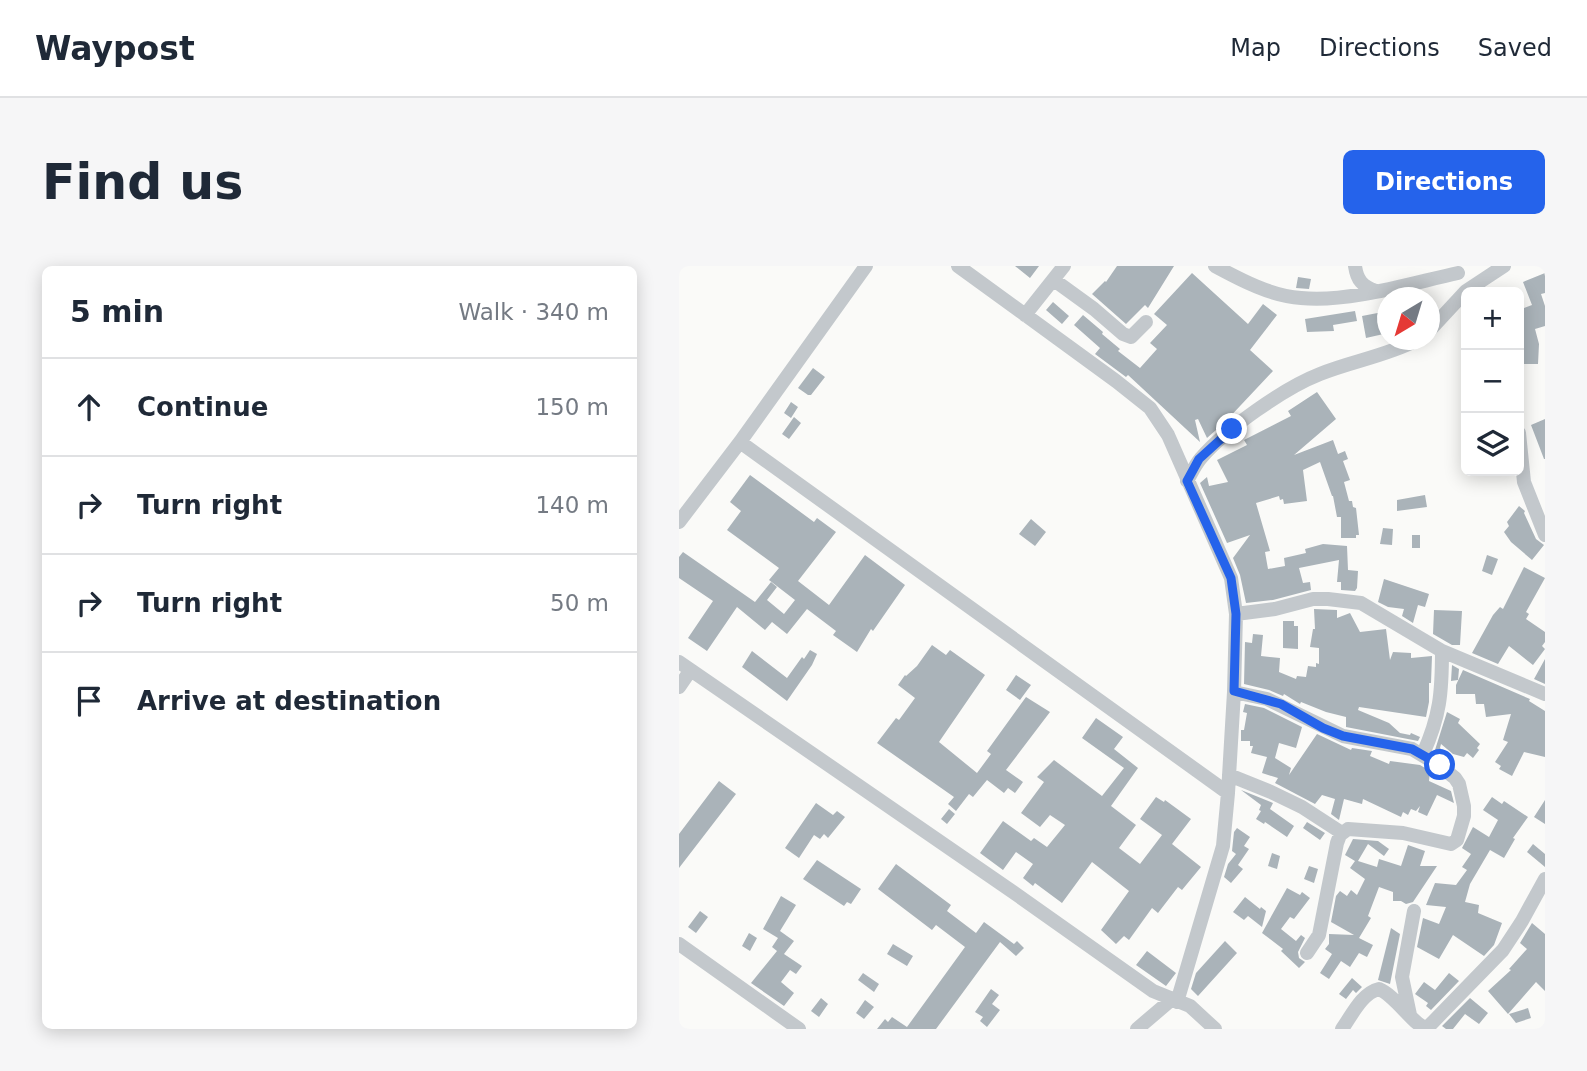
<!DOCTYPE html>
<meta charset="utf-8">
<style>
body{margin:0;font-family:"DejaVu Sans",sans-serif;background:#f6f6f7;color:#1f2937}
.controls{position:absolute;right:21px;top:21px;display:grid;overflow:hidden;border-radius:10px;box-shadow:0 4px 18px #0003}
.controls button{width:63px;height:63px;display:grid;place-items:center;padding:0;border:0;border-bottom:2px solid #e0e1e3;background:#fff;color:#1f2937;font:35px sans-serif}
.compass{position:absolute;left:698px;top:21px;width:63px;height:63px;border-radius:50%;background:#fff;box-shadow:0 4px 18px #0003;rotate:218deg}
.stop{position:absolute;width:21px;height:21px;margin:-16px;border:5px solid #2563eb;border-radius:50%;background:#fff}
.stop.end{background:#2563eb;border-color:#fff;box-shadow:0 2px 7px #0008}
.list{margin:0;padding:0;list-style:none}
h2{display:flex;justify-content:space-between;align-items:center;height:91px;margin:0;padding:0 28px;font-size:30px}
h2 small{font-size:23px;font-weight:400;color:#747a83}
.list li{display:grid;grid-template-columns:46px 1fr auto;gap:21px;align-items:center;box-sizing:border-box;height:98px;padding:0 28px;border-top:2px solid #e0e1e3}
.list b{display:block;font-size:26px;white-space:nowrap}
.list em{font-size:23px;font-style:normal;color:#747a83}
.icon{flex:none;width:38px;height:38px;fill:none;stroke:currentColor;stroke-width:2;stroke-linecap:round;stroke-linejoin:round}
.map{position:relative;flex:none;width:866px;height:763px;overflow:hidden;border-radius:10px}
header{display:flex;align-items:center;gap:42px;box-sizing:border-box;height:98px;padding:0 35px;background:#fff;border-bottom:2px solid #e0e1e3}
header strong{font-size:33px}
nav{display:flex;gap:38px;margin-inline-start:auto;font-size:24px}
.intro{display:flex;align-items:center;justify-content:space-between;box-sizing:border-box;height:168px;padding:0 42px}
h1{margin:0;font-size:49px}
.button{padding:18px 32px;border-radius:10px;background:#2563eb;color:#fff;font-size:24px;font-weight:700}
main{display:flex;gap:42px;padding:0 42px}
aside{flex:1;background:#fff;border-radius:10px;box-shadow:0 4px 18px #0003}
.map>svg:first-child{display:block}
</style>
<header>
<strong>Waypost</strong>
<nav><a>Map</a><a>Directions</a><a>Saved</a></nav>
</header>
<div class="intro"><h1>Find us</h1><a class="button">Directions</a></div>
<main>
<aside>
<h2>5 min<small>Walk · 340 m</small></h2>
<ul class="list">
<li><svg class="icon" aria-label="ahead" viewBox="0 0 24 24"><path d="M12 20V5M6 11l6-6 6 6"/></svg><div><b>Continue</b></div><em>150 m</em></li>
<li><svg class="icon" aria-label="right" viewBox="0 0 24 24"><path d="M7 20v-9h11M14 6l5 5-5 5"/></svg><div><b>Turn right</b></div><em>140 m</em></li>
<li><svg class="icon" aria-label="right" viewBox="0 0 24 24"><path d="M7 20v-9h11M14 6l5 5-5 5"/></svg><div><b>Turn right</b></div><em>50 m</em></li>
<li><svg class="icon" aria-label="arrive" viewBox="0 0 24 24"><path d="M6 21V4h12l-3 4 3 4H6"/></svg><div><b>Arrive at destination</b></div></li>
</ul>
</aside>
<div class="map">
<svg width="866" height="763" viewBox="0 0 866 763">
<rect width="100%" height="100%" fill="#fafaf8"/>
<path fill="#aab3b9" d="M336,0H360L351,12Z
M438,0H495L469,42L466,39L447,58L413,28L426,15L427,16Z
M513,7L569,58L584,38L598,49L571,84L594,105L546,156L528,172L519,153L516,154L521,176L449,109L447,111L416,88L421,82L395,59L404,49L424,66L423,68L441,83L439,85L461,102L478,83L471,77L488,59L475,48Z
M866,7V27L862,28L866,40V60L856,63L860,78L859,98H840V44L853,39L844,16Z
M619,11L632,13L630,23L617,22Z
M374,36L390,50L383,58L367,44Z
M676,45L678,55L654,59L655,65L628,66L626,53Z
M709,45V67L687,72L683,50Z
M134,102L146,111L132,129H129L119,122Z
M638,126L657,153L615,189L654,174L659,188L666,185L669,193L664,195L671,214L665,216L670,235H673L674,241L677,242L680,269H677V272H662V251H658L654,230H653L641,196L624,204L628,235L605,238L604,233L601,234L600,230L577,237L591,285L586,286L589,303L606,300L605,292L627,287L626,283L644,278L668,280L669,304L679,305L678,322L676,325L662,324V316H658L660,294L620,302L624,317L631,316L632,324L594,334L567,337L561,309L554,292L571,269L548,277L521,217L528,211L530,220L549,216L538,194L568,179L565,174L612,150L609,145Z
M112,136L119,141L112,152L105,147Z
M115,151L122,157L110,173L103,168Z
M866,153V193H865L852,159Z
M71,209L135,256L138,252L157,266L119,315L150,339L186,289L226,319L194,365L192,363L178,386L154,369L157,365L128,343L108,368L93,356L86,364L58,341L28,385L9,372L34,335L0,312V291L4,286L76,336L92,316L98,321L88,334L105,348L116,334L90,314L100,302L48,264L62,245L51,236Z
M746,229L748,241L718,245V234Z
M840,240L846,245L845,247L857,273L865,279L853,294L832,276L825,266L830,260L828,256Z
M352,253L367,266L356,280L340,268Z
M704,262L714,263L713,279L701,278Z
M733,269H741V282H733Z
M808,289L819,293L813,309L803,305Z
M845,301L866,312L847,346L850,348L847,353L866,366V376L863,380L866,383L854,399L830,380L819,398L793,387L814,349L821,341L824,343Z
M705,313L750,328L746,341L739,339L734,357L723,350L725,343L709,341L699,336Z
M635,343L658,344V352L671,347L681,366L707,363L711,394L714,386L732,387V392L753,390L752,417H750V436L747,451L680,441L679,444L710,457L721,467L731,469L732,467L741,471L739,475L667,461V451L647,446L622,436L621,438L605,428L604,430L590,424L565,418L566,376L573,377L574,368L584,369L582,390L601,392L600,406L617,413L618,410L627,411L629,400L637,401V397L640,398V382L631,381L634,363H636Z
M755,344L783,345L781,379H773L754,368Z
M604,355H615V360H619V383L604,382Z
M253,379L267,389L271,384L306,409L260,476L298,507L312,488L308,485L347,431L371,446L327,504L344,516L336,527L329,522L325,527L308,514L294,531L290,528L277,545L269,538L275,531L198,477L217,452L220,454L236,432L219,419L226,409L227,410L238,400Z
M131,384L138,388L133,399L108,435L63,401L73,385L108,412L123,391L125,393Z
M866,393V418L855,413Z
M773,399L780,403L779,414L772,415Z
M784,404L851,433L850,435L866,445V491L845,486L833,510L820,503L822,500L816,496L829,476L824,474L832,448L807,451L805,438H797L796,428H777V419Z
M337,409L352,419L341,434L327,424Z
M566,438L585,442L623,461L617,482L600,477L596,492L612,502L610,509L638,468L672,484L673,482L693,485L691,490L710,498L711,495L741,499L751,505L750,515L772,525L775,537L758,529L748,550L739,546L741,540L737,545L732,543L729,549L724,546L722,551L684,533L683,538L665,533L660,554L652,548L656,533L643,529L636,538L596,517L599,512L583,507L588,491L572,487L574,480H571V475H562V464H565L568,447L564,446Z
M768,446L781,453L779,457L801,478L798,482L800,484L794,492L788,487L785,491L774,488L762,478L761,482L765,486L756,484Z
M417,452L444,471L435,483L459,502L432,540L457,559L440,582L461,598L483,569L461,553L477,531L485,536L486,534L512,553L493,578L522,601L503,624L499,621L479,647L473,642L450,674L445,670L437,678L422,664L450,625L413,596L383,637L356,617L354,620L344,612L354,598L337,586L324,604L301,587L324,555L352,575L355,572L368,581L386,559L371,549L361,561L342,547L365,516L358,511L375,494L423,530L445,502L403,472Z
M40,515L57,528L0,602V568Z
M562,524L594,537L591,543L615,560L608,571L586,556L585,558L577,553L582,545L580,544L582,539Z
M813,531L823,538L825,535L849,551L834,572L836,573L825,592L811,584L791,618L786,636L800,639L799,647L823,657L815,679L805,690L774,669L760,693L738,681L744,652L760,658L767,641L747,639L756,617L777,619L788,604L783,601L792,588L783,582L794,561L810,571L819,554L804,544Z
M866,534V558L855,551Z
M137,537L154,549L158,545L166,551L149,572L145,568L141,573L135,569L120,592L106,582Z
M270,543L276,548L268,558L262,553Z
M628,556L646,567L641,574L624,562Z
M558,562L571,571L565,580L570,583L559,599L564,603L552,617L545,611L549,598L557,588L553,585L555,566Z
M674,573L699,575L710,583L705,590L689,578L679,595L698,601L700,593L722,600L729,579L746,585L741,600H758L734,636L727,638L722,635H714V626L700,621L689,650L692,652L680,672L694,679L688,691L680,687L671,701L662,695L650,713L641,707L653,688L646,683L650,678V668L675,669L652,656L657,630L661,625L668,630L672,624L678,629L686,613L671,602L676,595L666,589Z
M854,578L866,588V601L848,586Z
M593,587L601,590L598,603L589,600Z
M138,594L182,623L172,638L168,636L165,640L124,613Z
M217,598L272,639L268,645L297,667L305,656L335,678L338,675L345,682L337,690L321,676L257,763H198L206,753L209,756L213,751L228,761L286,681L257,659L253,664L199,623Z
M630,600L639,603L635,617L625,613Z
M608,622L621,629L623,626L631,632L615,653L611,651L602,663L617,675L622,669L626,672L619,686L620,692L626,696L620,702L602,685L604,683L583,667Z
M102,630L117,639L101,665L115,675L105,688L123,700L117,708L111,704L102,716L115,727L105,740L72,717L98,685L93,681L99,672L84,663Z
M566,631L581,643L582,641L587,645L583,661L569,650L565,654L554,646Z
M21,645L29,651L17,667L9,661Z
M853,657L866,668V725L857,716L829,748L809,725L832,704L830,703L848,683L841,677Z
M712,662L721,668L711,718L699,714Z
M70,667L78,672L71,685L63,680Z
M546,675L558,687L519,730L512,723L517,707Z
M214,678L234,690L228,700L208,688Z
M468,685L497,707L487,720L457,699Z
M184,707L200,718L195,726L179,714Z
M770,707L780,715L752,744L747,740L749,737L736,728L745,716L756,724Z
M673,712L683,721L677,727L674,724L667,733L660,728Z
M312,723L320,729L313,738L321,744L308,761L301,755L304,751L296,746Z
M142,732L149,738L140,751L132,745Z
M791,732L809,747L800,758L786,748L774,763H767L763,760Z
M186,734L195,741L185,753L177,747Z
M849,742L852,752L837,757L830,748Z"/>
<g fill="none" stroke-linecap="round" stroke-linejoin="round">
<path stroke="#c3c8cc" stroke-width="14" d="M279,0L437,115L471,142L489,169L552,312L557,348L555,426L549,527L544,580L498,736
M536,0C562,14 592,30 622,32C669,37 733,17 779,7
M676,0C678,14 683,20 697,25
M375,14L415,43L444,68L452,71L467,56
M346,49L385,0
M750,65L787,25L825,0
M840,167L845,216L866,269
M61,176L549,527
M508,215C512,208 516,199 522,192C547,163 605,122 641,108C673,95 707,90 738,74
M0,256L61,176L187,0
M557,348L596,343L634,333H649L682,337L763,385L866,428
M0,396L334,626L474,725L511,740L536,763
M0,421L11,405
M555,426L588,433L664,470L733,483L761,500L776,512L780,518L785,540V550L778,574L772,578L724,567L669,563L661,569L658,577L640,669L628,687
M744,488C761,450 763,427 763,385
M550,509L592,526L623,541L663,567
M0,678L120,763
M731,749L723,711L735,645
M458,763L492,734
M663,763C673,749 683,727 700,723C717,730 734,759 747,762L752,758L824,684L843,655L866,613"/>
</g>
<g fill="none" stroke-linecap="round" stroke-linejoin="round">
<path stroke="#2563eb" stroke-width="9" d="M553,163L520,193L508,215L552,312L557,348L555,425L602,438L644,462L664,470L733,483L761,499"/>
</g>
</svg>
<div class="controls">
<button>+</button>
<button>−</button>
<button><svg class="icon" aria-label="layers" viewBox="0 0 24 24"><path d="M12 4l9 5-9 5-9-5zM3 14l9 5 9-5"/></svg></button>
</div>
<svg class="compass" viewBox="-18 -18 36 36"><path d="M0-13l5 13h-10z" fill="#e53935"/><path d="M0 13l5-13h-10z" fill="#747a83"/></svg>
<div class="stop" style="left:761px;top:499px"></div>
<div class="stop end" style="left:553px;top:163px"></div>
</div>
</main>
